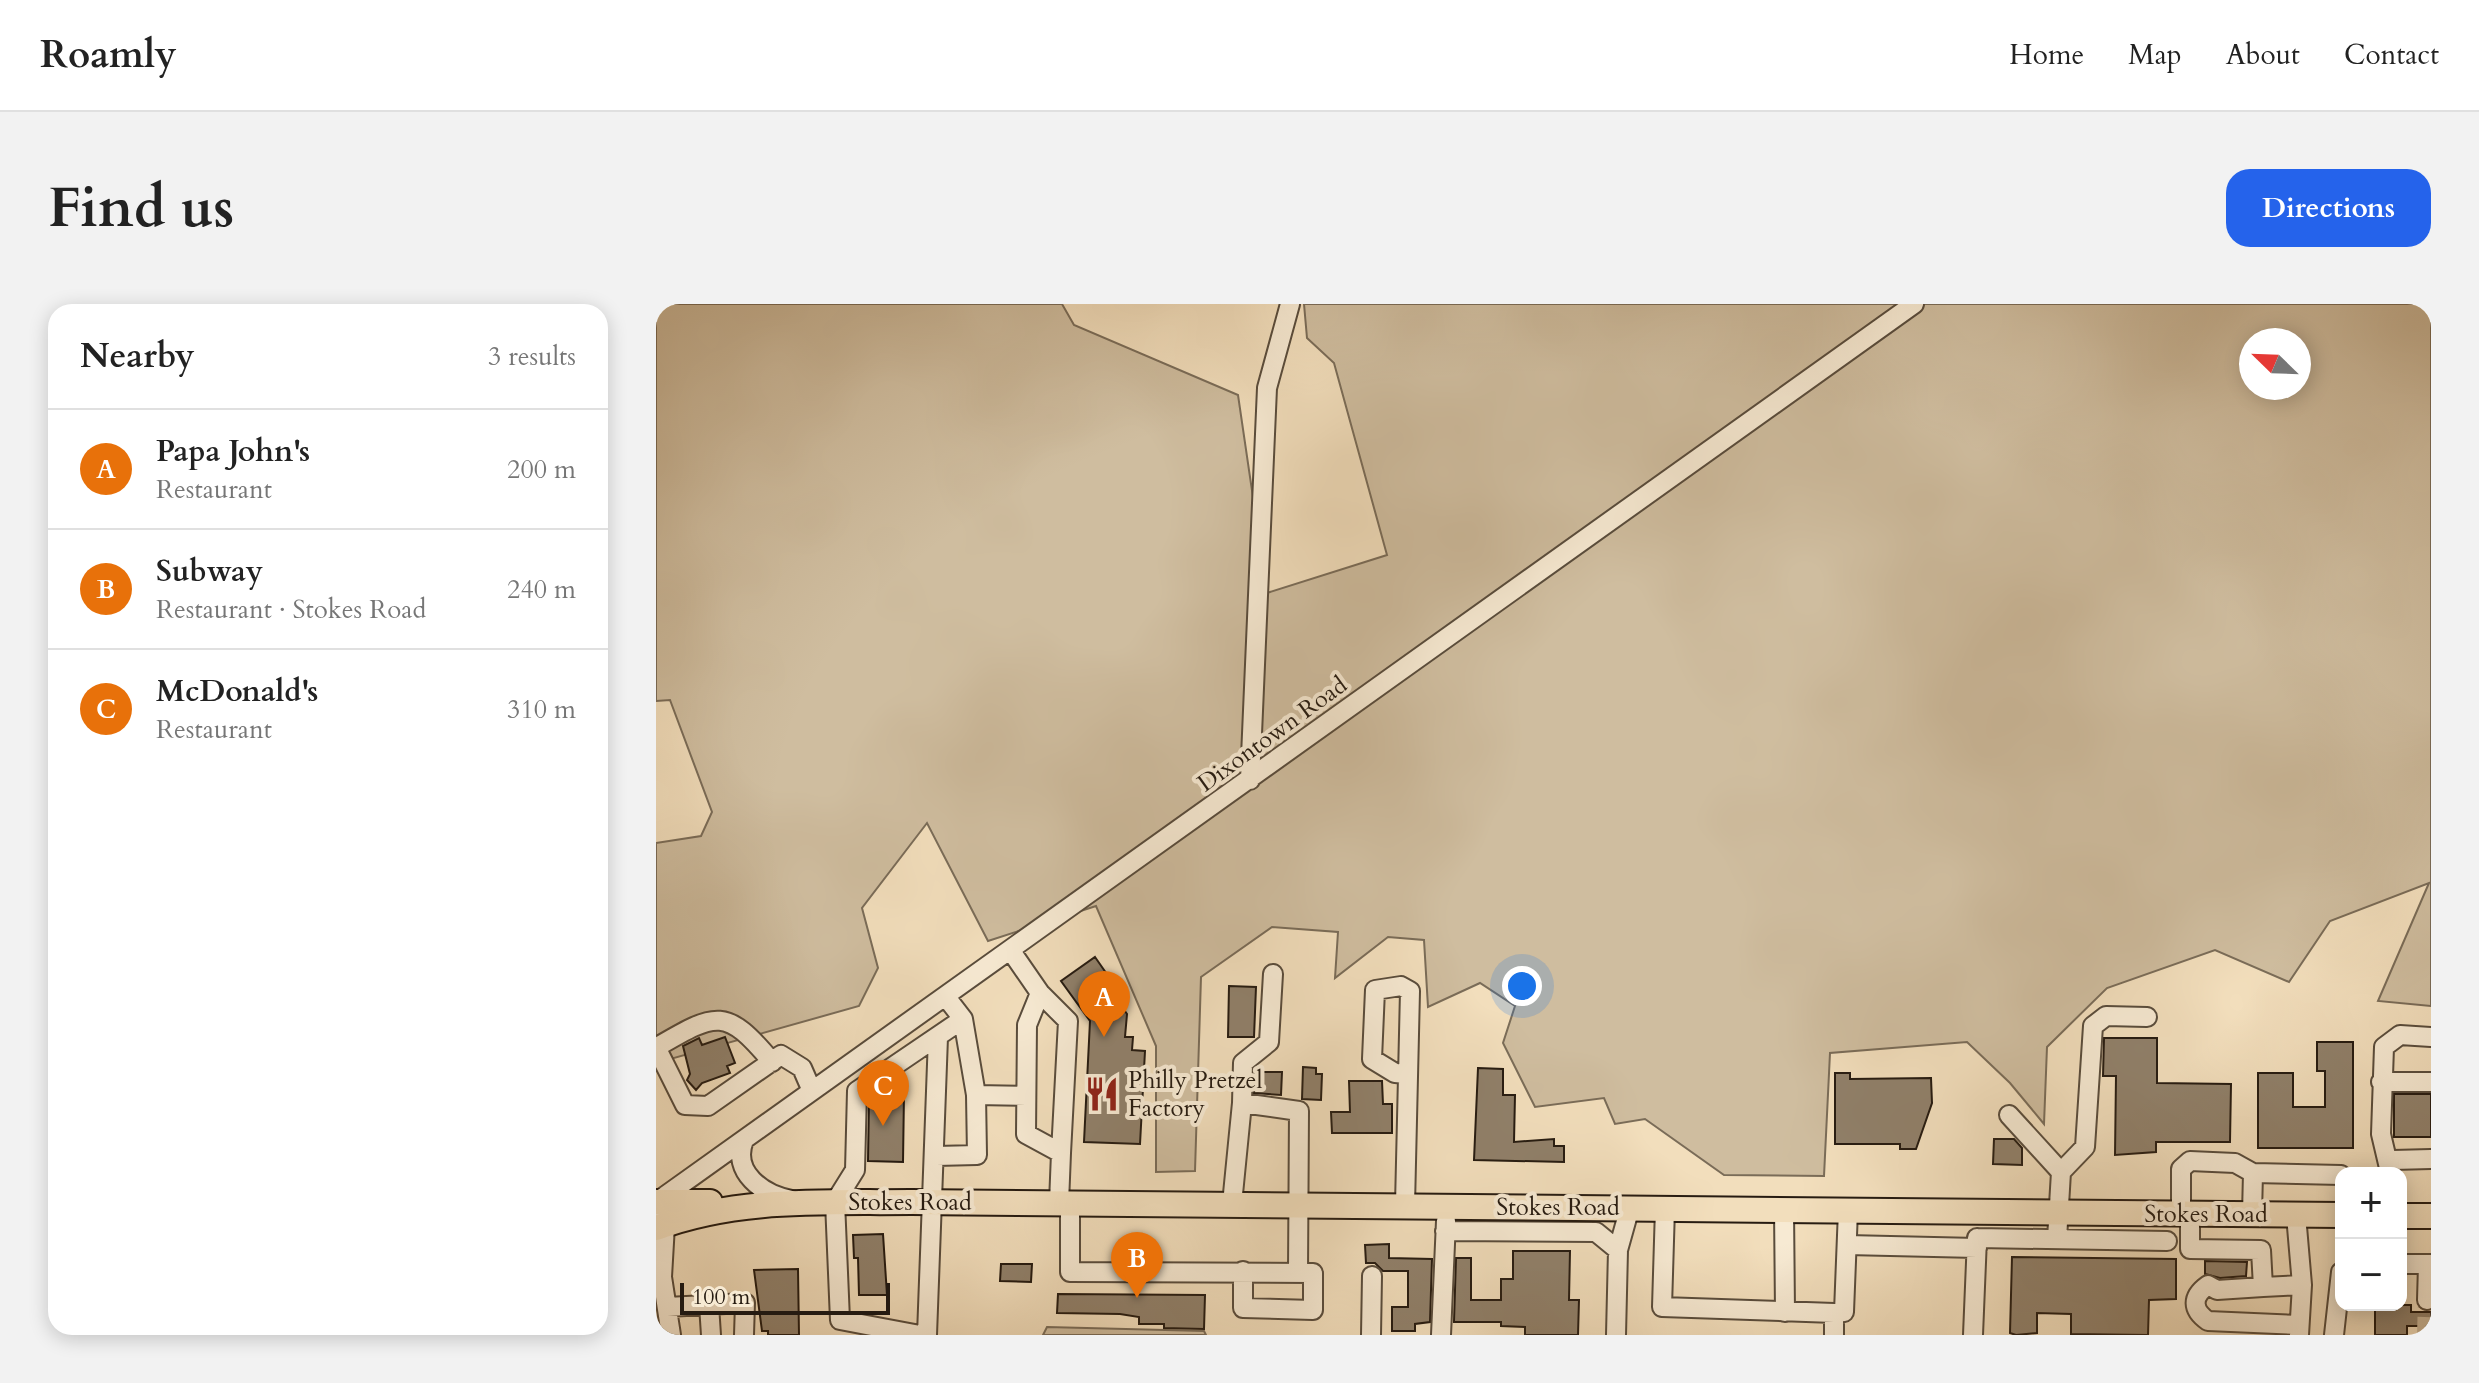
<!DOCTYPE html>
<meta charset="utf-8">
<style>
body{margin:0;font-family:Cardo,serif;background:#f2f2f2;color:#222}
.controls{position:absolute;right:24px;bottom:24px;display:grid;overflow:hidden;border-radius:16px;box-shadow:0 4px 20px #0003}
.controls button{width:72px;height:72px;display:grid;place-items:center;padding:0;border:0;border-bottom:2px solid #e0e0e0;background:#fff;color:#222;font:40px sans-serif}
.compass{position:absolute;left:1583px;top:24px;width:72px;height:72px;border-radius:50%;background:#fff;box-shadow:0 4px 20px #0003;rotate:293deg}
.scale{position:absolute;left:24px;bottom:20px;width:210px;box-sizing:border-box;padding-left:8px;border:4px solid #261b11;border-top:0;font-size:22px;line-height:28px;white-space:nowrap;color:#261b11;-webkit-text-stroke:6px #f7ead3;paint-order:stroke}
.you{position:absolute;left:866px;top:682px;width:28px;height:28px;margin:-20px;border:6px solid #fff;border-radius:50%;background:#1a73e8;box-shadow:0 0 0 12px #1a73e833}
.badge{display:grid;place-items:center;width:52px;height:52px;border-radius:50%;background:#2563eb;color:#fff;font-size:26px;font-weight:700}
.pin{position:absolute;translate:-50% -66px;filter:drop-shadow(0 2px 4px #0008)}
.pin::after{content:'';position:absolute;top:42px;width:28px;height:24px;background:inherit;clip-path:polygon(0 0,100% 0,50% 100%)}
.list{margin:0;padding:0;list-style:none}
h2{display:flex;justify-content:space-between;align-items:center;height:104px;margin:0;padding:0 32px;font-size:34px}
h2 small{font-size:26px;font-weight:400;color:#767676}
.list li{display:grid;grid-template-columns:52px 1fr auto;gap:24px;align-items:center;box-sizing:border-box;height:120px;padding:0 32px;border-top:2px solid #e0e0e0}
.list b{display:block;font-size:30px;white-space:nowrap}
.list p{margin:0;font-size:26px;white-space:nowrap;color:#767676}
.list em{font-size:26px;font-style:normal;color:#767676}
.map{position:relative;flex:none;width:1775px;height:1031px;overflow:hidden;border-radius:24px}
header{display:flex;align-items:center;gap:48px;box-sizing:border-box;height:112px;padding:0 40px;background:#fff;border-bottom:2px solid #e0e0e0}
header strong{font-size:38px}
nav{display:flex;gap:44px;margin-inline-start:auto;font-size:28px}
.intro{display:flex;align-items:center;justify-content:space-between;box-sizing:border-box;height:192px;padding:0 48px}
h1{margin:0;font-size:56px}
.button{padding:20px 36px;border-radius:24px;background:#2563eb;color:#fff;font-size:28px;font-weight:700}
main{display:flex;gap:48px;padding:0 48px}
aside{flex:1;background:#fff;border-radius:24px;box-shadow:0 4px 20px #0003}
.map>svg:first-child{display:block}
</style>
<header>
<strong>Roamly</strong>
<nav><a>Home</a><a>Map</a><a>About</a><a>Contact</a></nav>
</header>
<div class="intro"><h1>Find us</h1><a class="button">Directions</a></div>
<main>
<aside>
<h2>Nearby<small>3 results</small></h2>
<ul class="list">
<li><span class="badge" style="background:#e8710a">A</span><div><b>Papa John's</b><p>Restaurant</p></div><em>200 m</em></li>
<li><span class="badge" style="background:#e8710a">B</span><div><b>Subway</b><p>Restaurant · Stokes Road</p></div><em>240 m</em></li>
<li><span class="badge" style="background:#e8710a">C</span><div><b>McDonald's</b><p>Restaurant</p></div><em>310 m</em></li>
</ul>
</aside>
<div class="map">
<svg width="1775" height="1031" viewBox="0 0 1775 1031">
<rect width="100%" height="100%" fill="#f2debc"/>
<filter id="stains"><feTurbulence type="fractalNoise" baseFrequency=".0025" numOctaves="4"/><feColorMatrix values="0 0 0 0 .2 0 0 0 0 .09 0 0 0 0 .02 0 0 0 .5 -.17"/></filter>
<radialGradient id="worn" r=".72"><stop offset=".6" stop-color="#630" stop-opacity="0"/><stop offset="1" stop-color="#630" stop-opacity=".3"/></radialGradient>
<path fill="#cfbd9f" stroke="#7a6c58" stroke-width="2" fill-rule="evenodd" d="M0,0H406L418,21L582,91L611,289L731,251L678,59L651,34L648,0H1775V702L1722,697L1773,579L1674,617L1633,678L1559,646L1451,684L1391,743L1388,820L1354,779L1311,738L1174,749L1168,872L1068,871L989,815L959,820L948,794L879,803L847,739L859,702L824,679L772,703L768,636L732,633L679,674L682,628L616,623L545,673L539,867L500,868V742L440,602L332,637L271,519L206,604L222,664L203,702L0,759V539L45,532L56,508L14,396L0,397ZM1595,36H1643V84H1595Z
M391,1023L548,1027L550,1031H387Z"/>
<path fill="#90806a" stroke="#261b11" stroke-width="2" d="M439,653L464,689L459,693L471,710L469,733H477L476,746L489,747L484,840L428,838L434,717L405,677Z
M573,682L600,683L598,733H572Z
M69,733L79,759L71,762L74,769L46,779L40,786L31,776L34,770L27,742L43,734L46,741Z
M1448,734H1501V779L1575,780L1574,838H1500V848L1459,851L1460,772H1447Z
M1661,738H1697V844H1602V769H1637V803H1669V767H1661Z
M647,763L660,764V770H666L665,796L646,795Z
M822,764L847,765V791H859L858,838L898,835V842H908V858L818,856Z
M599,768H626L625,791L598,789Z
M1179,769H1194V775L1275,774L1276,799L1260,845H1244V840H1179Z
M693,777H726L727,800H736V829H676L675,808H694Z
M232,789H248L247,858L212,857L213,795Z
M1738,790H1775V833H1738Z
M1338,835H1358L1366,844V861L1337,860Z
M227,930L231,991H203L202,954H198L197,931Z
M733,940V954L776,955L774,1018L759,1020V1027H736V1003H752V967H727L719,959H710L709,941Z
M857,947H914L913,996H923L922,1031H869V1023L845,1022V1018H798L800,954H815V996H845V975H857Z
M1356,953L1520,955V995L1493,996L1492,1031L1415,1030V1010L1381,1009V1029L1360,1031L1354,1029Z
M1549,957L1591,958L1590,972L1564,974L1549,970Z
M345,960H376L375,978L344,977Z
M142,965L143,1031H112V1027H106L98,966Z
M402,990L549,991L548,1025L508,1024V1020H483V1013L464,1010L401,1009Z
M1719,1001H1755V1008H1775V1022H1751V1031H1719Z"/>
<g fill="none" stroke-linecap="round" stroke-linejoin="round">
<path stroke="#c9b79a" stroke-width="18" stroke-dasharray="18 9" stroke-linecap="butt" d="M1770,1031L1771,996"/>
<g stroke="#594c3c" stroke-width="22">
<path id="minor" d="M594,476L611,84L634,0
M355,647L384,689L371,721L370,830L405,849L403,899
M384,689L412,717L405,849
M307,715L320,791
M0,743L29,801L52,802L125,751L146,764L156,787
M1,743C61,708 70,703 116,758
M1725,778H1775
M586,799L587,759L613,738L617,670
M1353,811L1405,868
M88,836C75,868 107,891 136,896
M280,852L321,851L320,791L370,792
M1733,864L1725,830L1728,743L1744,731L1775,733
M1733,869L1737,856L1775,855
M2,897L1258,0
M414,899V968L657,969V1006L587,1004V967
M576,900L586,799L643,807L642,968
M749,901L754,687L745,682L719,686L716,755L739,769L751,770
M1009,904L1006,1003L1178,1009L1188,1008L1192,906
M1128,905L1129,1008
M1525,910V865L1534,857L1579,859L1597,869L1685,871
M1534,910V945L1605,946L1607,983L1646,981
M1596,910L1597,869
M6,911L9,921L6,973L15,1031
M1640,911L1646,981L1643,1031
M789,927L940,928L962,946
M1321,934L1511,937
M1401,935L1405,868L1429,843L1437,722L1450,712L1491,713
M1191,941L1321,944
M1745,960H1775
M1607,983L1561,986L1552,981C1535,993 1536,1006 1552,1017L1643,1021
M1771,996L1772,960
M53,1001L55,1031
M11,1003L89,999L88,1031
M264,1031L184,1016L179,898L199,866L201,787L307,715L290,693
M271,1031L282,733
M715,1031L716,972
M785,1031L790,917
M960,1031L962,946L974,903
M1178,1031V1009
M1317,1031L1321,934
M1678,1031L1685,968"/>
</g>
<g stroke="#261b11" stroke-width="28">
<path id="major" d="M0,898H54
M1745,912H1775
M0,924C82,893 169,899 255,898L1685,911"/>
</g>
<use href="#minor" stroke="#f7ead3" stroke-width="18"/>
<use href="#major" stroke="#f2debc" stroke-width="24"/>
</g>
<defs>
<g id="restaurant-bare" transform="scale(2.76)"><path d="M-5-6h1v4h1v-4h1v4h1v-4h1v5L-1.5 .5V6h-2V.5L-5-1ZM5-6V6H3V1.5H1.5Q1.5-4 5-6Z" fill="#8f2418" stroke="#f7ead3" stroke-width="2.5" paint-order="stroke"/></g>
</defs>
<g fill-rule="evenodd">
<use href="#restaurant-bare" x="446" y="790"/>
</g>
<g text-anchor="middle" stroke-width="8" stroke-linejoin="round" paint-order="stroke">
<g font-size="24" fill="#261b11" stroke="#f7ead3">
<text transform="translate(616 430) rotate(-36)" y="8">Dixontown Road</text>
<text x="254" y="906">Stokes Road</text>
<text x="902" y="911">Stokes Road</text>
<text x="1550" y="918">Stokes Road</text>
</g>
<g font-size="24" fill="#261b11" stroke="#f7ead3" text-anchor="start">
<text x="472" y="784">Philly Pretzel<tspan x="472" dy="28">Factory</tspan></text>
</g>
</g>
<rect width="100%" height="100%" filter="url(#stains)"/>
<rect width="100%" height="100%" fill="url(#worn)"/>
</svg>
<div class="controls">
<button>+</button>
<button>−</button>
</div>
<svg class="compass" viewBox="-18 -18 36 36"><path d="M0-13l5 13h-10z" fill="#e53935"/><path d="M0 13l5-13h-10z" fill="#767676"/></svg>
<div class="scale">100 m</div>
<div class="you"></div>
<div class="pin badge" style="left:448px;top:733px;background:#e8710a">A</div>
<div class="pin badge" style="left:481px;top:994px;background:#e8710a">B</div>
<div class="pin badge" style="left:227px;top:822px;background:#e8710a">C</div>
</div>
</main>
